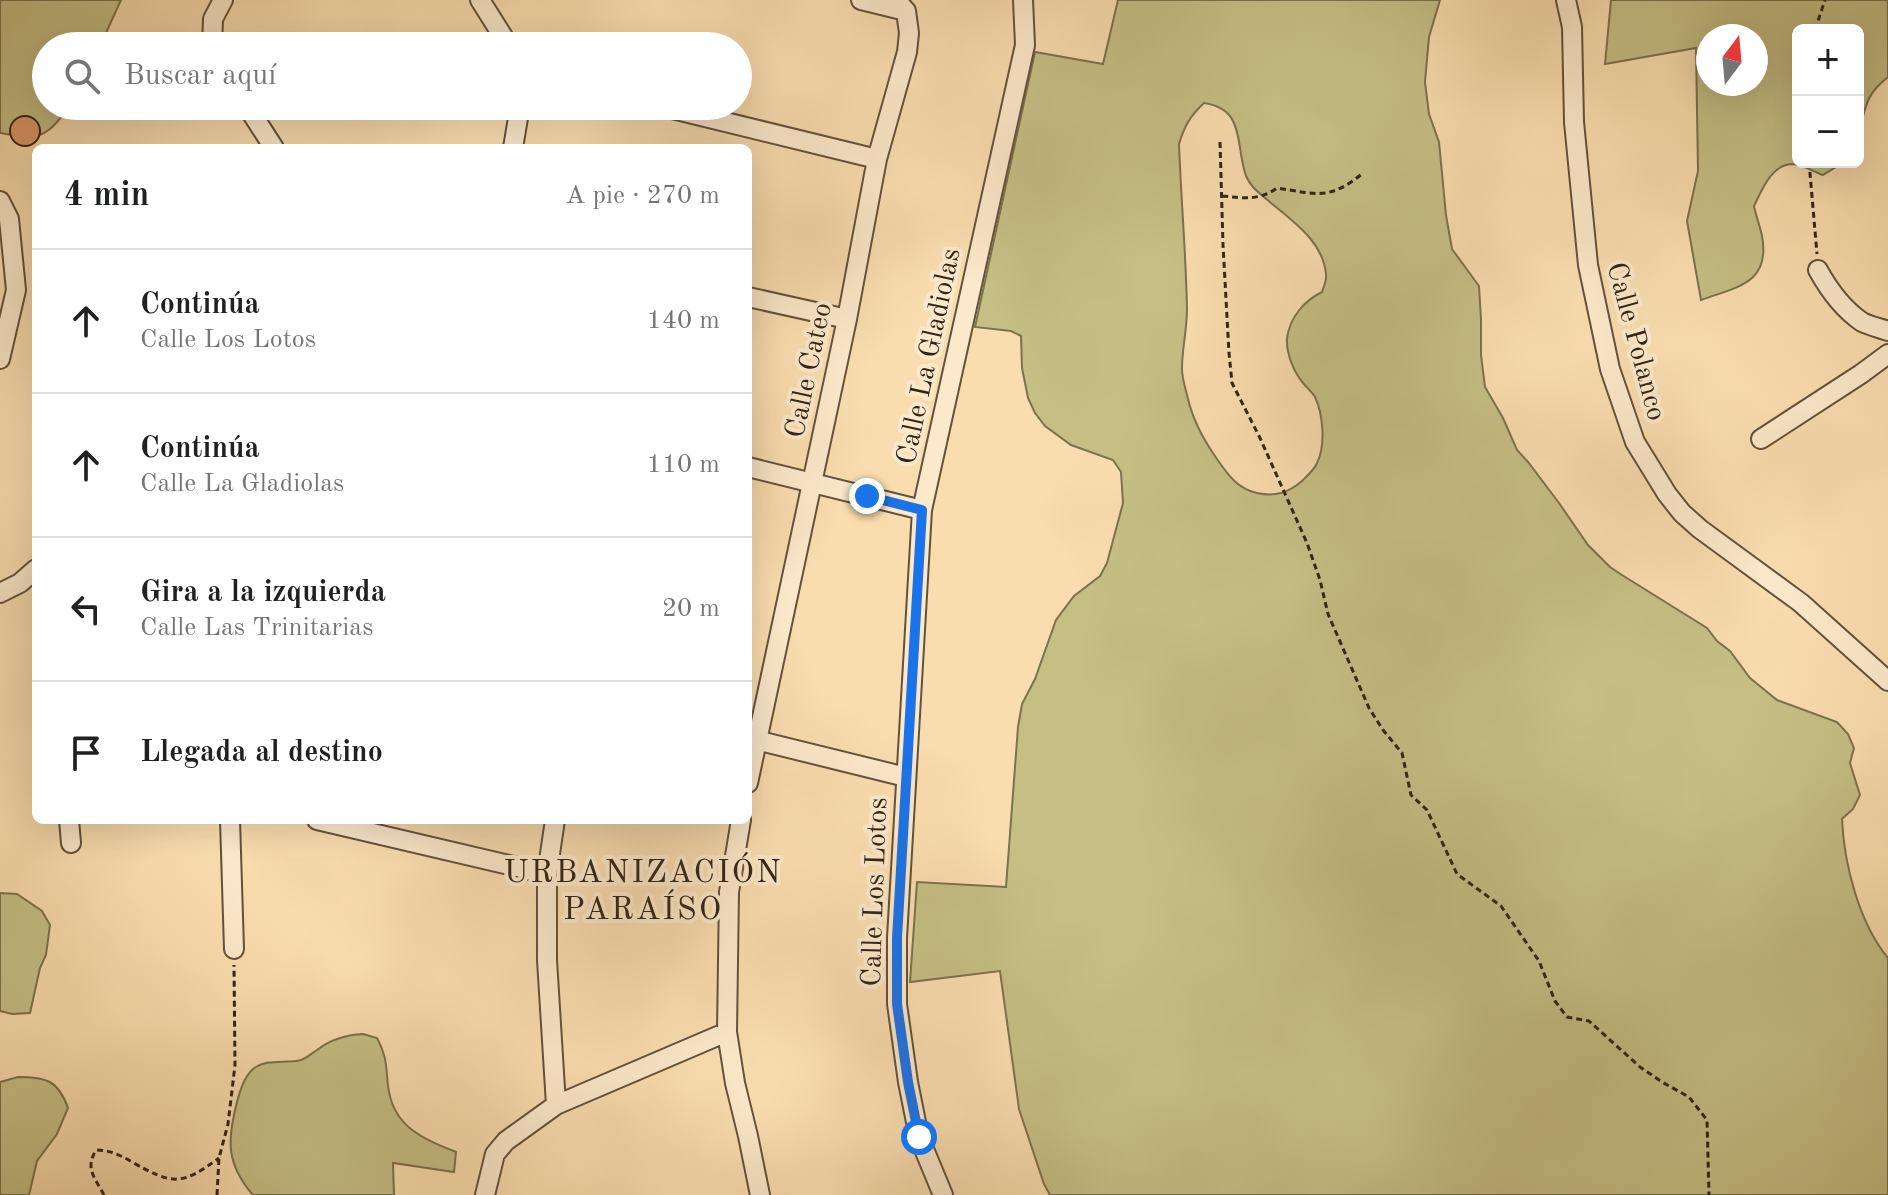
<!DOCTYPE html>
<html lang="es">
<meta charset="utf-8">
<style>
body{margin:0;font-family:"Old Standard TT",serif;background:#f2f2f2;color:#202124}
.controls{position:absolute;right:24px;top:24px;display:grid;overflow:hidden;border-radius:12px;box-shadow:0 8px 32px #0002}
.controls button{width:72px;height:72px;display:grid;place-items:center;padding:0;border:0;border-bottom:2px solid #e0e0e0;background:#fff;color:#202124;font:40px sans-serif}
.compass{position:absolute;left:1696px;top:24px;width:72px;height:72px;border-radius:50%;background:#fff;box-shadow:0 8px 32px #0002;rotate:16deg}
.stop{position:absolute;width:24px;height:24px;margin:-18px;border:6px solid #1a73e8;border-radius:50%;background:#fff}
.stop.end{background:#1a73e8;border-color:#fff;box-shadow:0 2px 8px #0008}
.list{margin:0;padding:0;list-style:none}
h2{display:flex;justify-content:space-between;align-items:center;height:104px;margin:0;padding:0 32px;font-size:34px}
h2 small{font-size:26px;font-weight:400;color:#757577}
.list li{display:grid;grid-template-columns:52px 1fr auto;gap:24px;align-items:center;box-sizing:border-box;height:144px;padding:0 32px;border-top:2px solid #e0e0e0}
.list b{display:block;font-size:30px;white-space:nowrap}
.list p{margin:0;font-size:26px;white-space:nowrap;color:#757577}
.list em{font-size:26px;font-style:normal;color:#757577}
.icon{flex:none;width:44px;height:44px;fill:none;stroke:currentColor;stroke-width:2;stroke-linecap:round;stroke-linejoin:round}
.map{position:relative;flex:none;width:1888px;height:1195px;overflow:hidden}
.search{position:absolute;background:#fff;box-shadow:0 8px 32px #0002;left:32px;top:32px;width:720px;height:88px;display:flex;align-items:center;gap:20px;box-sizing:border-box;padding:0 28px;border-radius:44px;color:#757577;font-size:30px}
.panel{position:absolute;background:#fff;box-shadow:0 8px 32px #0002;left:32px;top:144px;width:720px;height:680px;border-radius:12px}
.map>svg:first-child{display:block}
</style>
<div class="map">
<svg width="1888" height="1195" viewBox="0 0 1888 1195">
<rect width="100%" height="100%" fill="#faddaf"/>
<filter id="stains"><feTurbulence type="fractalNoise" baseFrequency=".0025" numOctaves="4"/><feColorMatrix values="0 0 0 0 .2 0 0 0 0 .09 0 0 0 0 .02 0 0 0 .5 -.17"/></filter>
<radialGradient id="worn" r=".72"><stop offset=".6" stop-color="#630" stop-opacity="0"/><stop offset="1" stop-color="#630" stop-opacity=".3"/></radialGradient>
<path fill="#c5bf86" stroke="#7b724e" stroke-width="2" fill-rule="evenodd" d="M0,0H121L100,46H46V106H69C59,121 47,138 27,137C18,137 9,134 0,133Z
M1118,0H1440L1429,37L1425,82L1429,114L1439,142L1446,215L1452,249L1479,286L1481,320V355L1485,387L1503,418L1517,450L1528,462L1559,503L1588,545L1610,567L1622,575L1707,628L1717,641L1730,651L1750,678L1777,700L1837,722L1848,734L1854,748L1850,763L1860,795L1853,809L1842,819C1844,864 1859,923 1888,958V1195H1050L1044,1184L1019,1109L1000,971L910,982L917,882L1006,887L1018,727L1022,704L1035,679L1056,620L1074,596L1100,576L1107,563L1123,503L1121,472L1113,460L1071,445L1045,426L1035,413L1028,398L1022,368L1021,336L1011,331L975,327L1035,52L1103,64ZM1204,103C1246,109 1235,145 1246,176C1251,188 1261,194 1271,203C1294,222 1323,242 1326,274C1327,280 1324,286 1322,292C1304,301 1290,317 1287,338C1286,354 1294,372 1303,383C1307,388 1312,392 1315,397C1323,414 1326,445 1317,463C1314,470 1308,475 1302,481C1288,493 1275,497 1257,493C1238,489 1228,475 1217,459C1205,442 1193,420 1188,399C1186,390 1182,379 1182,369C1182,349 1187,329 1187,309C1186,254 1181,199 1179,144C1184,127 1190,116 1204,103Z
M1611,0H1888V77C1864,96 1866,108 1858,135V30H1798V162H1844L1823,175C1815,172 1801,164 1792,164C1771,165 1762,190 1754,206C1756,216 1760,226 1762,236C1771,284 1736,287 1701,300L1687,221L1698,171L1696,48L1605,64ZM1708,36H1756V84H1708Z
M0,893L17,894L42,911L50,925L46,955L40,968L30,1013L12,1014L0,1011Z
M363,1034L377,1038C387,1056 386,1067 388,1086C393,1127 422,1138 456,1152L454,1172L393,1163L394,1195H253C226,1164 227,1140 237,1102C240,1091 244,1077 253,1069C266,1058 286,1064 301,1060C307,1058 312,1053 317,1050C331,1039 345,1035 363,1034Z
M18,1077C46,1077 58,1080 68,1108L57,1134L37,1161L29,1195H0V1082Z"/>
<path fill="#dd986d" stroke="#312415" stroke-width="2" d="M10 131a15 15 0 1 1 30 0a15 15 0 1 1-30 0Z"/>
<g fill="none" stroke-linecap="round" stroke-linejoin="round">
<g stroke="#63523c" stroke-width="22">
<path id="minor" d="M480,0L509,46
M861,0L906,11
M1566,0L1572,27L1574,122L1588,265L1610,369L1635,442L1667,494L1682,513L1700,529L1801,603L1888,681
M212,46L213,19L223,0
M247,106L274,148
M660,106L877,159
M513,148L520,106
M0,201L9,219L16,290L0,359
M1818,270C1829,290 1843,309 1862,322C1870,326 1880,328 1888,331
M748,297L847,319
M1761,439L1861,374L1888,354
M748,467L922,510
M0,593L20,583L36,569
M748,738L906,777
M748,783L847,319L877,159L907,52L909,33L906,11L896,0
M69,820L71,843
M230,820L234,949
M317,820L547,874
M555,820L547,874V960L556,1105
M741,820L729,892L727,1032L735,1083L748,1136L760,1195
M485,1195L495,1154L506,1141L556,1105L727,1032
M943,1195L919,1137L908,1082L897,1004V938L922,510L1025,45L1023,0"/>
</g>
<path stroke="#312415" stroke-width="3" stroke-dasharray="6 4" stroke-linecap="butt" d="M1815,30L1825,0
M1220,142L1223,245L1229,353L1232,383L1260,438L1307,543L1320,580L1328,614L1369,708L1383,730L1402,753L1411,795L1427,810L1457,874L1501,906L1539,961L1555,1001L1567,1017L1589,1021L1640,1067L1662,1082L1689,1097L1707,1120L1709,1195
M1809,162L1817,254
M1222,196C1243,198 1259,201 1277,188C1317,194 1329,201 1363,173
M104,1195C94,1176 85,1169 96,1150C110,1150 120,1155 132,1162C173,1185 181,1186 219,1158
M217,1195L219,1158L228,1124L235,1065L234,965"/>
<use href="#minor" stroke="#fce9cb" stroke-width="18"/>
</g>
<g fill="none" stroke-linecap="round" stroke-linejoin="round">
<path stroke="#1a73e8" stroke-width="10" d="M867,496L922,510L897,938V1004L908,1082L919,1137"/>
</g>
<g text-anchor="middle" stroke-width="8" stroke-linejoin="round" paint-order="stroke">
<g font-size="28" fill="#312415" stroke="#fce9cb">
<text transform="translate(1638 341) rotate(75)" y="10">Calle Polanco</text>
<text transform="translate(927 356) rotate(-78)" y="10">Calle La Gladiolas</text>
<text transform="translate(807 370) rotate(-78)" y="10">Calle Cateo</text>
<text transform="translate(873 892) rotate(-88)" y="10">Calle Los Lotos</text>
</g>
<g font-size="32" letter-spacing="2" fill="#312415" stroke="#fce9cb">
<text x="643" y="882">URBANIZACIÓN<tspan x="643" dy="37">PARAÍSO</tspan></text>
</g>
</g>
<rect width="100%" height="100%" filter="url(#stains)"/>
<rect width="100%" height="100%" fill="url(#worn)"/>
</svg>
<div class="controls">
<button>+</button>
<button>−</button>
</div>
<svg class="compass" viewBox="-18 -18 36 36"><path d="M0-13l5 13h-10z" fill="#e53935"/><path d="M0 13l5-13h-10z" fill="#757577"/></svg>
<div class="stop" style="left:919px;top:1137px"></div>
<div class="stop end" style="left:867px;top:496px"></div>
<div class="search"><svg class="icon" aria-label="search" viewBox="0 0 24 24"><circle cx="10" cy="10" r="6"/><path d="M15 15l6 6"/></svg>Buscar aquí</div>
<section class="panel">
<h2>4 min<small>A pie · 270 m</small></h2>
<ul class="list">
<li><svg class="icon" aria-label="ahead" viewBox="0 0 24 24"><path d="M12 20V5M6 11l6-6 6 6"/></svg><div><b>Continúa</b><p>Calle Los Lotos</p></div><em>140 m</em></li>
<li><svg class="icon" aria-label="ahead" viewBox="0 0 24 24"><path d="M12 20V5M6 11l6-6 6 6"/></svg><div><b>Continúa</b><p>Calle La Gladiolas</p></div><em>110 m</em></li>
<li><svg class="icon" aria-label="left" viewBox="0 0 24 24"><path d="M17 20v-9H6M10 6l-5 5 5 5"/></svg><div><b>Gira a la izquierda</b><p>Calle Las Trinitarias</p></div><em>20 m</em></li>
<li><svg class="icon" aria-label="arrive" viewBox="0 0 24 24"><path d="M6 21V4h12l-3 4 3 4H6"/></svg><div><b>Llegada al destino</b></div></li>
</ul>
</section>
</div>
